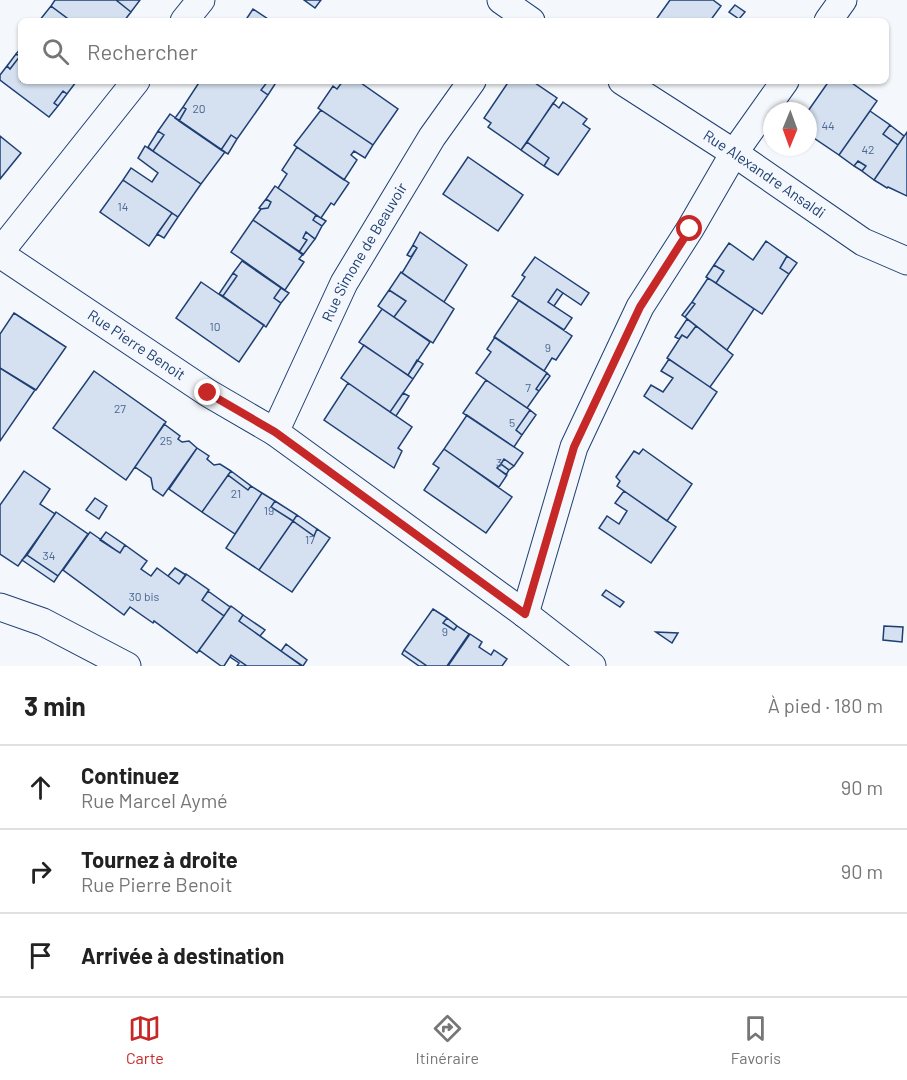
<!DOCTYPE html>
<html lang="fr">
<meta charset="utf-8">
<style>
body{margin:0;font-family:Barlow,sans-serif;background:#f6f6f6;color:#222}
.compass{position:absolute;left:763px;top:102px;width:54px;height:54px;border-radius:50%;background:#fff;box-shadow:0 2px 4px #0004;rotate:181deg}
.stop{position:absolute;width:18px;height:18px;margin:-14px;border:4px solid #c62828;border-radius:50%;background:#fff}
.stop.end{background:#c62828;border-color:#fff;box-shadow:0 2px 6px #0008}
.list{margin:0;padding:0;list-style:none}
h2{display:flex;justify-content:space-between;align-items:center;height:78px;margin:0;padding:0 24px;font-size:26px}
h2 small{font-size:20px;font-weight:400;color:#767676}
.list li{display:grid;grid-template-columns:39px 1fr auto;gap:18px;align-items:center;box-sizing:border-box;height:84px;padding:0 24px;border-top:2px solid #e0e0e0}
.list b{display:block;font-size:22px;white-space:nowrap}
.list p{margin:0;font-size:20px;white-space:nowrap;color:#767676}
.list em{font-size:20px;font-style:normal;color:#767676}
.icon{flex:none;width:33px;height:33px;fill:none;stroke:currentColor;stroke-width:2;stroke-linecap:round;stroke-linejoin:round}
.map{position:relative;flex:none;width:907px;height:666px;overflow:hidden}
.search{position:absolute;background:#fff;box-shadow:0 2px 4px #0004;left:18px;right:18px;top:18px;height:66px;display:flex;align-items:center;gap:15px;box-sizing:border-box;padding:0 21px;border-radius:9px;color:#767676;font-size:22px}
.sheet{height:330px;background:#fff}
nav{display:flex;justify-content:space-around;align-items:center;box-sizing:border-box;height:84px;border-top:2px solid #e0e0e0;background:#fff;font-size:16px;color:#767676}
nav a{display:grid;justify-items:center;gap:3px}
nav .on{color:#c62828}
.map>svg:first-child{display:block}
</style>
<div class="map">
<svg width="907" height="666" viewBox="0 0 907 666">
<rect width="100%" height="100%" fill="#f4f7fb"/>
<path fill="#d5e0f0" stroke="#1d3f73" stroke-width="1.5" d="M55,0H116L131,12L124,21H71L51,6Z
M116,0H140L131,12Z
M304,0H321L315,8Z
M670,0H713L721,6L710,21H655Z
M735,5L745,12L739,19L729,12Z
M51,6L71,21H39Z
M253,9L271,21H245Z
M21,48V81L76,82L67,94L63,91L54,103L58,106L49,117L0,80V75L7,66L10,69L20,56L16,54Z
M16,54L20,56L10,69L7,66Z
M200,81H268L261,90L268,95L237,139L231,135L221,150L179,121L186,109L183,107Z
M268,81H277L268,95L261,90Z
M343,81H358L398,109L373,145L318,108L333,86L337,89Z
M509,81H532L557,98L521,150L488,127L491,123L484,118Z
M829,81H849L877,101L839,155L808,134V111Z
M63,91L67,94L58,106L54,103Z
M563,102L587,119L583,124L590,129L558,175L544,166L549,158L527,142L553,103L559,108Z
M183,107L186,109L179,121L175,118Z
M321,110L373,145L365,158L354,151L351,155L357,160L344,180L294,145Z
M870,111L890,125L883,134L898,145L874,180L862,171L866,166L858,161L854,166L839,155Z
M170,114L225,152L201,184L153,151L164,135L158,131Z
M890,125L904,136L898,145L883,134Z
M158,131L164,135L153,151L148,147Z
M907,132V196L888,187L887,188L874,180Z
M231,135L237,139L228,154L221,150Z
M0,136L21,153L0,179Z
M527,142L549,158L544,166L521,150Z
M145,146L201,184L178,217L123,180L131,168L152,182L158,173L138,158Z
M297,147L349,183L334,205L331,203L321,218L278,188L287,174L282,170Z
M468,157L523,195L498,231L443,194Z
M858,161L866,166L862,171L854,166Z
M123,180L172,213L149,246L100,212Z
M275,186L316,215L313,220L322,226L315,239L306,232L303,238L307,240L299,252L253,220L261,209L268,208L271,202L266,199Z
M266,199L271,202L268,208L261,209L259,208Z
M172,213L178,217L164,238L157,234Z
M316,215L326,221L322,226L313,220Z
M253,220L303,254L299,259L304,262L285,290L231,252Z
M306,232L315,239L303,255L299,252L307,240L303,238Z
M420,232L467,265L444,302L402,273L417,248L413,245Z
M766,241L787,256L780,268L789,274L762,314L716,283L724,271L714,265L729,243L753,260Z
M413,245L417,248L411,257L407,255Z
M787,256L797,263L789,274L780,268Z
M535,257L589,293L581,305L557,289L548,302L572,318L564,330L512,296L525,277L522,275Z
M242,261L281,288L274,298L281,303L266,327L223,296L237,276L233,273Z
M714,265L724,271L716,283L706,277Z
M401,272L454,309L433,343L394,317L406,301L389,290Z
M233,273L237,276L223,296L219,294Z
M708,278L754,309L727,350L685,317L695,304L692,302Z
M201,282L264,325L239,362L176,318Z
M281,288L289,293L281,303L274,298Z
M557,289L563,293L554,306L548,302Z
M389,290L406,301L394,317L378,306Z
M519,300L572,336L556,360L552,358L544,371L494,337Z
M692,302L695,304L685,317L682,315Z
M382,309L430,342L408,375L359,342Z
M14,313L66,347L36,390L0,368V334Z
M687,319L696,326L687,338L682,335L679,339L675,337Z
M696,326L733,355L710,387L667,358L682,335L687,338Z
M495,337L547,373L536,389L539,391L527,408L476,373L491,352L487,349Z
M364,345L413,379L390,412L341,378Z
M669,359L717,392L692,429L644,396L651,385L663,392L673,378L661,371Z
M417,360L423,364L413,379L408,375Z
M0,368L35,390L0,441Z
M94,371L166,422L126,480L53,428Z
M547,373L550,376L539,391L536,389Z
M486,380L530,410L516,430L522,435L514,447L463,413Z
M348,383L412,427L398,448L402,451L394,468L324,420Z
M403,393L409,396L396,416L390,412Z
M530,410L536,415L522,435L516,430Z
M467,415L523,453L514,466L504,459L501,464L497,468L507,475L499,487L444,449Z
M164,424L180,436L178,439L182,442L189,441L197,448L163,496L153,489L151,478L135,467Z
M197,448L209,456L207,459L214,465L220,464L231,471L202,512L169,489Z
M444,449L512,497L486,533L424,490L439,468L433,464Z
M643,449L692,484L667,521L617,486L620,481L616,477L634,451L639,454Z
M504,459L514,466L509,470L501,464Z
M501,464L509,470L506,475L497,468Z
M24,471L50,489L40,504L55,514L18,566L0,554V505Z
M231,471L251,486L248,490L228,475Z
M231,471L251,486L248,490L228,475Z
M228,475L248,490L251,486L262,493L235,534L202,512Z
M624,491L676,527L651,563L599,528L607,516L619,524L627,511L615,503Z
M262,493L275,501L271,507L293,521L259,570L226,548Z
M95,498L107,506L99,519L86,510Z
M275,501L297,515L293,521L271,507Z
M56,512L88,534L58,576L27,555Z
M297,515L317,529L314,536L293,521Z
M293,521L314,536L317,529L330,538L292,592L259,570Z
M90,532L120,553L125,545L147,561L141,569L151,576L157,568L179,584L186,574L209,590L202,600L224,616L197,653L154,621L153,623L130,607L124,615L63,570Z
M106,532L125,545L120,553L100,540Z
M27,555L58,576L54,582L22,560Z
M175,568L186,575L179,584L168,576Z
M606,590L624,602L620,607L602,595Z
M208,591L230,607L224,616L202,600Z
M231,606L243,615L239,621L302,666H247L231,655L224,666H221L199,650Z
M433,609L447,618L443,623L454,630L457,626L469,634L447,666H427L404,650Z
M243,615L265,630L260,636L239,621Z
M447,618L457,626L454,630L443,623Z
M884,626L903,627L902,642L883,640Z
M656,632L678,633L672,643Z
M470,634L482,642L479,647L491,655L494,650L507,659L502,666H448Z
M286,644L307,660L303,666L281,651Z
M404,650L427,666H419L402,654Z
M231,655L247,666H237L239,663L230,657Z"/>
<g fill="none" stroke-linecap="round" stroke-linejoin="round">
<g stroke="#1d3f73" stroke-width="29">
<g id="minor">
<path d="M501,0L531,21"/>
<path d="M184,21L201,0"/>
<path d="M828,21L843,0"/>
<path id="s1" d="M622,81L734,153L863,242L907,261"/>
<path d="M0,252L136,81"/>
<path id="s2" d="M0,254L208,393L275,432L525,614L592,666"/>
<path id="s3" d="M275,432L344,283L432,137L472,81"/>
<path d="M0,607L43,622L127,666"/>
<path d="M525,614L574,447L640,307L690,229L734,153L785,81"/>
</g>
</g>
<use href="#minor" stroke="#f4f7fb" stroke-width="27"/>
</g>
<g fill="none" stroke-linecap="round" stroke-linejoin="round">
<path stroke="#c62828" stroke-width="8" d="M208,393L275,432L525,614L574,447L640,307L690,229"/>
</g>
<g text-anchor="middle" stroke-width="4.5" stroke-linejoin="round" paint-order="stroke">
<g font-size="12" fill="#4b6792">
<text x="199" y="113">20</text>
<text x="828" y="130">44</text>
<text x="868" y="154">42</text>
<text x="123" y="211">14</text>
<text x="215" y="331">10</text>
<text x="548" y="352">9</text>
<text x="528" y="392">7</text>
<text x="120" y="413">27</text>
<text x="512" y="427">5</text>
<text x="166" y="445">25</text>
<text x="499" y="467">3</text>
<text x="236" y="498">21</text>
<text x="269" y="515">19</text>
<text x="310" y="544">17</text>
<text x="49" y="560">34</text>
<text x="144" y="601">30 bis</text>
<text x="445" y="636">9</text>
</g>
<g font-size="15" fill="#1d3f73" stroke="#f4f7fb">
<text dy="5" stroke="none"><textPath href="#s1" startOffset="170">Rue Alexandre Ansaldi</textPath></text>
<text dy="5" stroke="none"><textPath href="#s3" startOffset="201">Rue Simone de Beauvoir</textPath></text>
<text dy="5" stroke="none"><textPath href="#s2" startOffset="164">Rue Pierre Benoit</textPath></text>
</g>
</g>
</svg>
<svg class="compass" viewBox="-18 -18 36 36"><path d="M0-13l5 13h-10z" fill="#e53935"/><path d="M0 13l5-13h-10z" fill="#767676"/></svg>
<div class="stop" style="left:690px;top:229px"></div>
<div class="stop end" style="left:208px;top:393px"></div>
<div class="search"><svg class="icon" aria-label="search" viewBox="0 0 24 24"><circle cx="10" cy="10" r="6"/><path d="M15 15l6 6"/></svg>Rechercher</div>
</div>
<section class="sheet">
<h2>3 min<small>À pied · 180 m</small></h2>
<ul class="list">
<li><svg class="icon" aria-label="ahead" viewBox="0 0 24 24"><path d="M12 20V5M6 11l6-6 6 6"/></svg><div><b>Continuez</b><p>Rue Marcel Aymé</p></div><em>90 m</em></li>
<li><svg class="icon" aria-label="right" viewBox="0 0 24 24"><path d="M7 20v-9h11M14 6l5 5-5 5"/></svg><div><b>Tournez à droite</b><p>Rue Pierre Benoit</p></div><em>90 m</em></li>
<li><svg class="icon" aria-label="arrive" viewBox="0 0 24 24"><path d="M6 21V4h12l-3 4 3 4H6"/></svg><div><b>Arrivée à destination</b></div></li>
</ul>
</section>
<nav>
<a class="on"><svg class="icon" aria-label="map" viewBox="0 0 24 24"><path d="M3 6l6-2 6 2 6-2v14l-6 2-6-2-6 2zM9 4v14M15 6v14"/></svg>Carte</a>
<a><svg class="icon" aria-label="directions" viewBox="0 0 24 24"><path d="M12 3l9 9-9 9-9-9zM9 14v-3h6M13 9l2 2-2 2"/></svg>Itinéraire</a>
<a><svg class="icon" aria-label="saved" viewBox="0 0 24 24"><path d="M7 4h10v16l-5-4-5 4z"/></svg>Favoris</a>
</nav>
